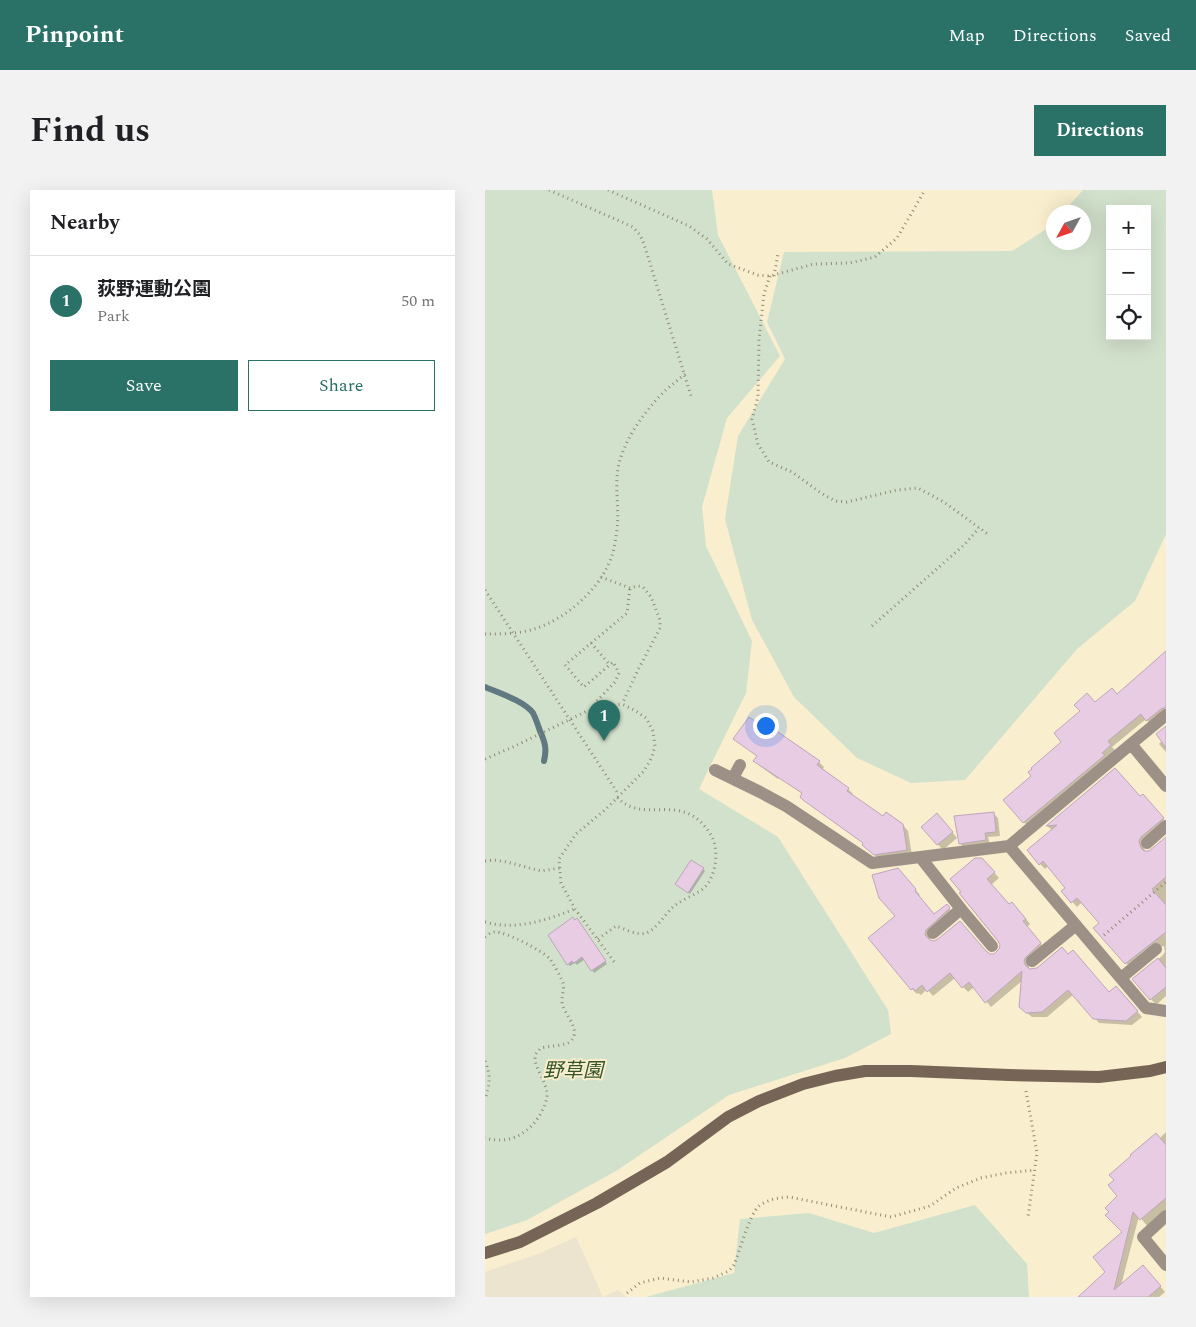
<!DOCTYPE html>
<meta charset="utf-8">
<style>
body{margin:0;font-family:Spectral,"Noto Sans JP",serif;background:#f2f2f2;color:#202124}
.controls{position:absolute;right:15px;top:15px;display:grid;overflow:hidden;border-radius:0px;box-shadow:0 5px 20px #0002}
.controls button{width:45px;height:45px;display:grid;place-items:center;padding:0;border:0;border-bottom:1px solid #e0e0e0;background:#fff;color:#202124;font:25px sans-serif}
.compass{position:absolute;left:561px;top:15px;width:45px;height:45px;border-radius:50%;background:#fff;box-shadow:0 5px 20px #0002;rotate:230deg}
.you{position:absolute;left:280px;top:535px;width:18px;height:18px;margin:-12px;border:4px solid #fff;border-radius:50%;background:#1a73e8;box-shadow:0 0 0 8px #1a73e833}
.badge{display:grid;place-items:center;width:32px;height:32px;border-radius:50%;background:#2a7167;color:#fff;font-size:16px;font-weight:700}
.pin{position:absolute;translate:-50% -41px;filter:drop-shadow(0 1px 2px #0008)}
.pin::after{content:'';position:absolute;top:26px;width:18px;height:15px;background:inherit;clip-path:polygon(0 0,100% 0,50% 100%)}
.list{margin:0;padding:0;list-style:none}
h2{display:flex;justify-content:space-between;align-items:center;height:65px;margin:0;padding:0 20px;font-size:21px}
h2 small{font-size:16px;font-weight:400;color:#757577}
.list li{display:grid;grid-template-columns:32px 1fr auto;gap:15px;align-items:center;box-sizing:border-box;height:90px;padding:0 20px;border-top:1px solid #e0e0e0}
.list b{display:block;font-size:19px;white-space:nowrap}
.list p{margin:0;font-size:16px;white-space:nowrap;color:#757577}
.list em{font-size:16px;font-style:normal;color:#757577}
.actions{display:flex;gap:10px;padding:15px 20px}
.actions a{flex:1;padding:11px 0;border:1px solid #2a7167;border-radius:0px;text-align:center;font-size:18px;color:#2a7167}
.actions .main{background:#2a7167;color:#fff}
.icon{flex:none;width:28px;height:28px;fill:none;stroke:currentColor;stroke-width:2;stroke-linecap:round;stroke-linejoin:round}
.map{position:relative;flex:none;width:681px;height:1107px;overflow:hidden;border-radius:0px}
header{display:flex;align-items:center;gap:30px;box-sizing:border-box;height:70px;padding:0 25px;background:#2a7167;color:#fff}
header strong{font-size:24px}
nav{display:flex;gap:28px;margin-inline-start:auto;font-size:18px}
.intro{display:flex;align-items:center;justify-content:space-between;box-sizing:border-box;height:120px;padding:0 30px}
h1{margin:0;font-size:35px}
.button{padding:12px 22px;border-radius:0px;background:#2a7167;color:#fff;font-size:18px;font-weight:700}
main{display:flex;gap:30px;padding:0 30px}
aside{flex:1;background:#fff;border-radius:0px;box-shadow:0 5px 20px #0002}
.map>svg:first-child{display:block}
</style>
<header>
<strong>Pinpoint</strong>
<nav><a>Map</a><a>Directions</a><a>Saved</a></nav>
</header>
<div class="intro"><h1>Find us</h1><a class="button">Directions</a></div>
<main>
<aside>
<h2>Nearby<small></small></h2>
<ul class="list">
<li><span class="badge">1</span><div><b>荻野運動公園</b><p>Park</p></div><em>50 m</em></li>
</ul>
<div class="actions"><a class="main">Save</a><a>Share</a></div>
</aside>
<div class="map">
<svg width="681" height="1107" viewBox="0 0 681 1107">
<rect width="100%" height="100%" fill="#f9eecd"/>
<path fill="#ede4cf" d="M91,1047L118,1107L133,1100L142,1107H0V1082L53,1064Z"/>
<path fill="#d2e1cc" fill-rule="evenodd" d="M0,0H227L233,45L295,166L242,228L217,317L221,356L267,451L261,503L214,599L293,647L403,820L406,844L360,868L244,905L131,981L42,1030L0,1044Z
M598,0H681V344L650,411L592,459L480,590L426,593L372,568L309,507L267,430L240,329L253,246L300,169L282,132L299,62L527,61L566,36L568,32V52H598V22H578ZM625,19H662V146H625Z
M490,1015L542,1074L544,1107H161L249,1083L255,1029L324,1023L389,1043Z"/>
<path fill="#0003" d="M681,462V524L667,535L661,529L627,557L631,561L544,638L520,610L548,586L610,513L632,505Z
M681,537V562L674,554L677,551Z
M270,571L334,572L339,577L337,580L363,599L368,604L367,606L398,627L418,635L423,641L427,665L395,669L383,660L379,654L318,604L294,588L293,589L275,576Z
M630,579L656,608L663,611L681,632L659,657L660,662H665L681,648V806L671,815L649,789L677,766L680,762L679,756L672,757L646,778L641,773L616,733L597,712L592,717L578,701L581,698L563,676L560,679L555,674L567,640L562,636Z
M508,623L513,628L515,646L503,647L505,654L479,658L475,653Z
M457,630L472,648L458,660L437,637Z
M502,674L514,688L506,695L525,715L532,718L545,734L542,737L560,759L544,773V780L624,803L636,802L657,827L647,835L614,833L589,804L562,827H547L541,822L538,790L506,817L489,797L483,802L470,788L448,806L442,799L436,805L433,803L432,804L427,799L411,726L418,685L435,705L434,706L450,725L461,715L466,720L445,745V752L508,765L513,764L516,755L476,703Z
M218,679L220,681L205,704L191,694Z
M94,732L122,774L109,783L100,769L92,775L90,773L85,776L83,774Z
M681,942V1025L664,1038L654,1026L633,1107H594L622,1082L639,1043L626,1022L634,1006L675,948Z
M663,1082L680,1102L674,1107H655Z"/>
<g fill="none" stroke-linecap="round" stroke-linejoin="round">
<path stroke="#607980" stroke-width="6" d="M0,497C14,503 39,511 48,523C51,529 53,535 55,541C60,552 62,559 59,571"/>
</g>
<path fill="#e7cce4" stroke="#c0a5bc" d="M681,461V517L676,519L661,531L656,524L623,551L626,555L617,563L620,565L538,633L518,610L546,586L543,582L547,579L546,578L576,552L569,543L595,521L589,515L602,503L610,512L627,498L632,504Z
M264,527L288,543L290,540L335,571L332,575L364,598L362,601L398,626L401,622L418,634L422,660L389,665L377,655L378,653L318,610L315,607L317,603L268,571L272,566L248,549Z
M681,536V558L671,544Z
M630,578L655,606L658,604L679,628L656,647L654,651L656,658L659,661H664L681,647V687L667,699L681,715V742L640,774L608,738L614,733L592,708L586,713L576,701L580,698L558,671L554,675L542,660L572,635L561,636Z
M509,622L511,642L500,643L501,650L474,654L469,626Z
M452,623L468,642L452,655L436,637Z
M490,668H497L510,682L502,689L524,714L527,712L541,729L538,731L556,753L540,768L539,772L541,776L545,779L552,778L577,757L583,764L588,760L624,802L631,796L653,821L641,831L608,829L583,800L557,822L541,823L534,817L537,781L500,813L484,792L477,798L465,783L442,802L437,795L430,801L428,798L426,800L383,748L410,726L394,708L387,685L413,678L431,699L430,701L449,724L462,714L465,718L441,740L440,745L445,750L449,751L453,749L475,731L501,761L505,764H509L514,759L515,755L513,751L474,703L476,702L465,689Z
M206,670L219,678L203,703L190,694Z
M88,727L90,730L92,728L121,771L106,781L97,767L89,773L87,771L82,775L63,745Z
M673,768L681,778V797L665,810L647,789Z
M671,943L681,955V1008L655,1030L648,1022L629,1100L658,1075L676,1096L663,1107H593L620,1082L608,1067L637,1042L620,1025L624,1022L620,1018L632,1006L623,995L629,990L624,985L646,966L645,965Z"/>
<g fill="none" stroke-linecap="round" stroke-linejoin="round">
<path stroke="#938b74" stroke-width="3" stroke-dasharray="1 4" stroke-linecap="butt" d="M64,0L148,37L155,45L159,54L206,206
M123,0L204,36L222,49L243,74L273,85L285,86L329,74L365,73L390,67L412,48L440,0
M285,86L279,104L274,149L273,207L267,229L273,254L284,272L307,282L336,303L350,311L362,312L412,300L433,298L459,312L504,345
M289,86L293,64
M116,387L145,398L153,396L158,397L166,407L175,430V438L172,444L154,478L137,514
M0,400L134,605
M387,436L479,355L494,338
M0,444C16,444 34,444 49,439C82,429 119,396 128,362C130,355 131,347 132,339C135,314 127,289 137,264C144,244 159,223 174,207C182,198 191,192 200,184
M106,453L125,475
M108,520L110,513L130,492L134,483L128,472L99,497L80,475L142,423L145,398
M0,569L28,557L100,522L122,516L137,514L151,521L161,528L168,541L170,556L167,567L159,581L121,619L91,644L74,669L76,693L90,719L130,773
M0,671L9,670L22,672L56,681L75,678
M0,732C31,741 61,730 90,719
M619,745L681,692
M0,747C3,745 6,742 10,742C20,741 58,761 65,769C68,773 77,789 78,793C80,800 75,808 78,816C81,826 96,840 86,851C81,856 62,856 56,858C54,860 52,862 51,864C46,874 62,891 62,905C62,911 59,917 56,923C44,944 24,955 0,948
M113,749L131,736C140,739 153,746 161,743C171,740 180,724 188,717C197,709 209,706 218,699C231,688 235,660 226,645C197,598 160,637 132,607
M0,871C6,885 5,895 0,909
M541,901L552,963L543,1027
M142,1103L155,1093L175,1088L206,1092L228,1088L244,1081L249,1075C254,1063 265,1023 274,1016C283,1009 293,1008 304,1007L406,1027L445,1016L471,998L496,988L521,983L550,980"/>
<path stroke="#9d9187" stroke-width="12" d="M646,554L681,525
M230,580L275,602L301,616L387,673L524,656L646,554L681,596
M248,588L255,575
M662,653L681,636
M524,656L661,818L681,821
M436,668L476,719L448,743
M476,719L507,756
M547,771L591,735
M636,788L671,759
M681,1026L658,1047L681,1075"/>
<path stroke="#766556" stroke-width="12" d="M0,1063L35,1052L112,1013L182,972L243,927L274,911L318,894L350,886L380,881H426L524,885L614,887L665,881L681,877"/>
</g>
<g text-anchor="middle" stroke-width="4" stroke-linejoin="round" paint-order="stroke">
<g font-size="20" font-style="italic" fill="#36552a" stroke="#f9eecd">
<text x="88" y="887">野草園</text>
</g>
</g>
</svg>
<div class="controls">
<button>+</button>
<button>−</button>
<button><svg class="icon" aria-label="locate" viewBox="0 0 24 24"><circle cx="12" cy="12" r="6"/><path d="M12 2v4M12 18v4M2 12h4M18 12h4"/></svg></button>
</div>
<svg class="compass" viewBox="-18 -18 36 36"><path d="M0-13l5 13h-10z" fill="#e53935"/><path d="M0 13l5-13h-10z" fill="#757577"/></svg>
<div class="you"></div>
<div class="pin badge" style="left:119px;top:551px">1</div>
</div>
</main>
